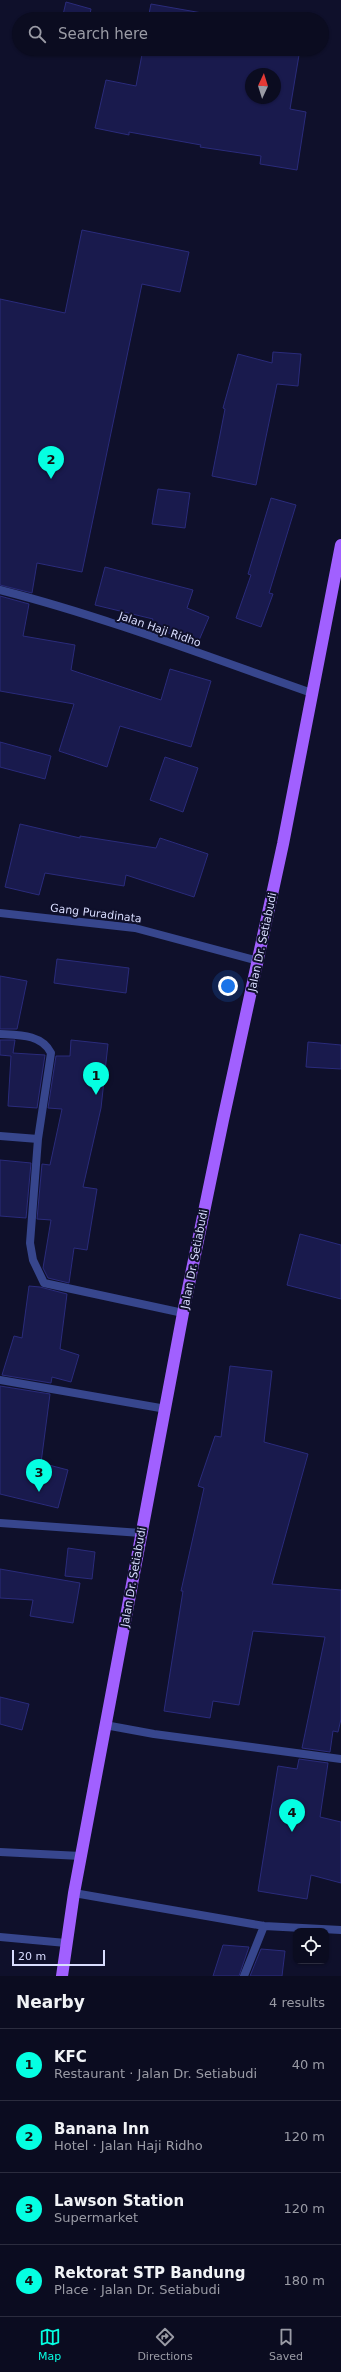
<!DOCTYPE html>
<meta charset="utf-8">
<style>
body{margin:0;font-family:"DejaVu Sans",sans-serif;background:#191a2d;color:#f1f3f6}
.controls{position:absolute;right:12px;bottom:12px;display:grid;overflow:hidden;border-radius:8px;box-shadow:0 1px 3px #0004}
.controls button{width:36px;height:36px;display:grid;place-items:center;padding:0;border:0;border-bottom:1px solid #2b2c3e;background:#0b0c20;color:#f1f3f6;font:20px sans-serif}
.compass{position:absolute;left:245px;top:68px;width:36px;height:36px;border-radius:50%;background:#0b0c20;box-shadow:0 1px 3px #0004;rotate:4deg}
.scale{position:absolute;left:12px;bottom:10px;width:93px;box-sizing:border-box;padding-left:4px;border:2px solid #d9ddff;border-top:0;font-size:11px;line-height:14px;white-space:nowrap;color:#d9ddff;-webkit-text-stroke:3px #0f102b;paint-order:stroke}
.you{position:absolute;left:228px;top:986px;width:14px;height:14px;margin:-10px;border:3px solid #fff;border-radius:50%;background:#1a73e8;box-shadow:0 0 0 6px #1a73e833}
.badge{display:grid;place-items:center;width:26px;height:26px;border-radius:50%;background:#05ffe2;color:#111;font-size:13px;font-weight:700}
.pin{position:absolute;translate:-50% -33px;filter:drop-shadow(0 1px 2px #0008)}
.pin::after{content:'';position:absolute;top:21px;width:14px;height:12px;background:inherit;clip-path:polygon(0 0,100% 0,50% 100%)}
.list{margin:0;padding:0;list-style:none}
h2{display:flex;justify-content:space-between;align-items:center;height:52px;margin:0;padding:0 16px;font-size:17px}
h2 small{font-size:13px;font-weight:400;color:#9a9ba5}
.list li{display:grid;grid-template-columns:26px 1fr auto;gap:12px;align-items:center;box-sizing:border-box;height:72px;padding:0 16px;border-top:1px solid #2b2c3e}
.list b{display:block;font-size:15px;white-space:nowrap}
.list p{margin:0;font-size:13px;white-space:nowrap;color:#9a9ba5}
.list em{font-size:13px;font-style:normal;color:#9a9ba5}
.icon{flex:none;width:22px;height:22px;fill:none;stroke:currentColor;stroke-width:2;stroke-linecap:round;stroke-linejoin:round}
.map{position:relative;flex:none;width:341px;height:1976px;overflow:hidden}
.search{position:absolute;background:#0b0c20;box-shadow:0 1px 3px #0004;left:12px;right:12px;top:12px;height:44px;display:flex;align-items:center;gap:10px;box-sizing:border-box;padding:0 14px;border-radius:22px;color:#9a9ba5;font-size:15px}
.sheet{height:340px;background:#0b0c20}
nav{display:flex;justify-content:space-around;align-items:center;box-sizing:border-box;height:56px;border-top:1px solid #2b2c3e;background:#0b0c20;font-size:11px;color:#9a9ba5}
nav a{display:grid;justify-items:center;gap:2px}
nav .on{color:#05ffe2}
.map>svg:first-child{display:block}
</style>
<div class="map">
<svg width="341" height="1976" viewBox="0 0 341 1976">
<rect width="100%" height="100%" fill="#0f102b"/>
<path fill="#191a4d" stroke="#2a2b7b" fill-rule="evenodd" d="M66,2L91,9L89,19H62Z
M151,4L236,19H148Z
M56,49H81L80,55Z
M143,49H300L290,109L306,112L297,170L260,164L261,156L200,147L201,145L129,132V135L95,128L106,80L136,86ZM251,74H275V98H251Z
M82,230L189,252L180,292L142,284L82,572L37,563L32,593L0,585V299L65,313Z
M273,352L301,354L298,386L277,384L256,485L212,476L225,409L223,408L238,354L272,363Z
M158,489L190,493L185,528L152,524Z
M271,498L296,505L269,593L273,594L261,627L236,618L251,575L248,574Z
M105,567L193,590L187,608L209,617L197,645L150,625L153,619L95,605Z
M0,596L29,604L23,636L75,645L71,670L161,700L170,669L211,681L191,747L120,726L107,767L59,751L74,704L0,691Z
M0,742L51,756L45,779L0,767Z
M165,757L198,768L183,812L150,800Z
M20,824L80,838V836L156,848L160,838L208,854L194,897L126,875L124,886L45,873L39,895L5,887Z
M57,959L129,968L126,993L54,983Z
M0,976L27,981L17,1029H0Z
M0,1040H15L13,1053L45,1055L37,1108L8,1106L11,1056L0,1055Z
M71,1040L108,1044L101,1108L83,1187L97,1189L87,1250L74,1248L69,1283L48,1278L43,1268L51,1220L37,1219L42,1164L50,1165L62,1109L48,1108L56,1056H70Z
M308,1042L341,1045V1069L306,1067Z
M0,1160L31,1163L26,1218L0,1216Z
M300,1234L341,1245V1299L287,1285Z
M29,1286L40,1287L67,1294L60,1349L79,1355L71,1382L52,1377L51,1383L2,1375L14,1336L22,1338Z
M230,1366L272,1371L264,1442L308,1454L272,1584L341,1590V1719L338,1732L333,1731L330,1752L302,1748L325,1637L253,1631L239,1705L213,1701L210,1718L164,1711L183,1591H181L204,1488L198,1486L215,1436L221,1437Z
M0,1386L50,1394L41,1463L68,1470L58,1508L0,1494Z
M68,1548L95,1552L92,1579L65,1576Z
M0,1569L80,1583L73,1623L30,1616L33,1600L0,1598Z
M0,1697L29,1704L22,1730L0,1724Z
M299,1759L328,1763L320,1817L341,1822V1883L311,1875L307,1899L258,1891L278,1766L297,1769Z
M223,1945L249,1947L239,1976H213Z
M261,1949L285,1951L282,1976H250Z"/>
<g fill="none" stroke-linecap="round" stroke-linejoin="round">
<path stroke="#37468d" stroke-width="8" d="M0,590C106,617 209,657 312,693
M0,913L135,928L258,961
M0,1034C18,1035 42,1034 51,1053L38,1139L30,1243L33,1260L44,1283L183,1313
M0,1136L38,1139
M0,1380L166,1409
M0,1523L141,1533
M105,1725L154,1734L341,1759
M0,1852L81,1856
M74,1893L264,1926L341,1930
M0,1937L66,1943
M244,1976L264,1926"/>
<path stroke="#a160ff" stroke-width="12" d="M62,1976L74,1893L183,1313L223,1120L283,844L341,545"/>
</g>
<g text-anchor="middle" stroke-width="4" stroke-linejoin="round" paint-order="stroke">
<g font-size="11" fill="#d9ddff" stroke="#0f102b">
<text transform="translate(160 629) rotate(19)" y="4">Jalan Haji Ridho</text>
<text transform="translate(96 913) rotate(7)" y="4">Gang Puradinata</text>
<text transform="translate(262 942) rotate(-78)" y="4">Jalan Dr. Setiabudi</text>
<text transform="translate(194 1259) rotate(-79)" y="4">Jalan Dr. Setiabudi</text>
<text transform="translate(133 1577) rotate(-80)" y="4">Jalan Dr. Setiabudi</text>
</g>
</g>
</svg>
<div class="controls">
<button><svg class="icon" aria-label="locate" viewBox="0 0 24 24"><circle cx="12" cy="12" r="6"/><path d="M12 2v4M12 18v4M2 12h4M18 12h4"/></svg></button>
</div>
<svg class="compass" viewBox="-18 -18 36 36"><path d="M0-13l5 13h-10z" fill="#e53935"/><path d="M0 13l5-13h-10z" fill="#9a9ba5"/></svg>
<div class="scale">20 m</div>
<div class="you"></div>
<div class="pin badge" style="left:96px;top:1095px">1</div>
<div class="pin badge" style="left:51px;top:479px">2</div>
<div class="pin badge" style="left:39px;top:1492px">3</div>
<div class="pin badge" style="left:292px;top:1832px">4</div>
<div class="search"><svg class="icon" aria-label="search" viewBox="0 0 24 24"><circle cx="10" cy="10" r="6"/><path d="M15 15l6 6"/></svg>Search here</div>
</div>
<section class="sheet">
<h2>Nearby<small>4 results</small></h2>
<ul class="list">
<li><span class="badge">1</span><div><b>KFC</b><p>Restaurant · Jalan Dr. Setiabudi</p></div><em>40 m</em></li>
<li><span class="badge">2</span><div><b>Banana Inn</b><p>Hotel · Jalan Haji Ridho</p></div><em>120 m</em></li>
<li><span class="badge">3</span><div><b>Lawson Station</b><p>Supermarket</p></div><em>120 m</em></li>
<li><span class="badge">4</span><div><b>Rektorat STP Bandung</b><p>Place · Jalan Dr. Setiabudi</p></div><em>180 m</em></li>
</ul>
</section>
<nav>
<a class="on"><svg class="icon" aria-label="map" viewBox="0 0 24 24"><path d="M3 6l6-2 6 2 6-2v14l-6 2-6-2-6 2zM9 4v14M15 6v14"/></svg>Map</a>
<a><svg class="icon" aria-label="directions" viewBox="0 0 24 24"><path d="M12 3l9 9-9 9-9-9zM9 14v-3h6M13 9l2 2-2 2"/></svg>Directions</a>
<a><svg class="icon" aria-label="saved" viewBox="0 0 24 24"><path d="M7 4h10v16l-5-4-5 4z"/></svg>Saved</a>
</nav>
